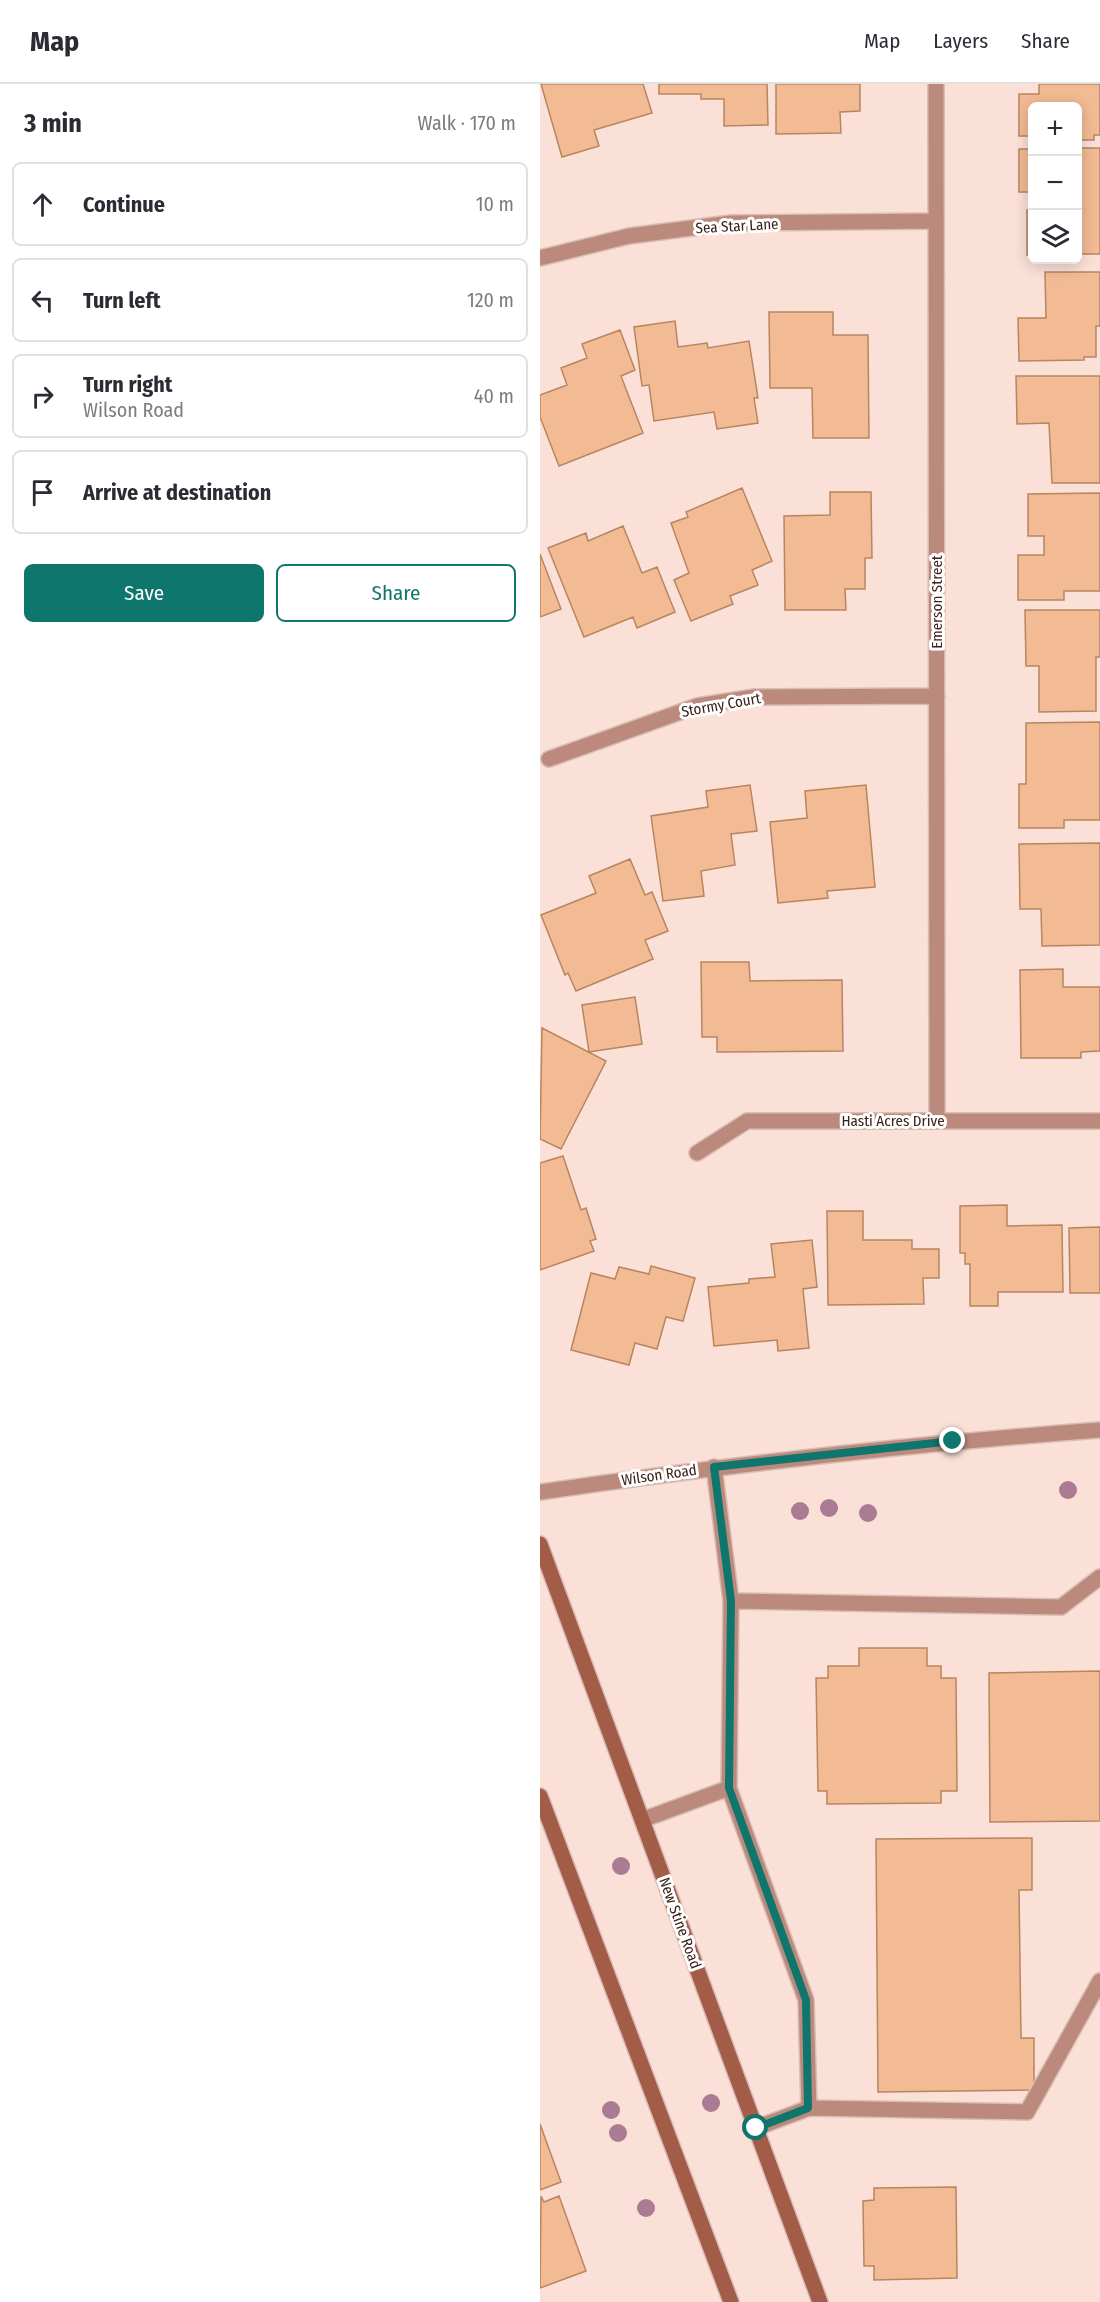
<!DOCTYPE html>
<meta charset="utf-8">
<style>
body{margin:0;font-family:"Fira Sans Condensed",sans-serif;background:#f7f7f7;color:#2b2b33}
.controls{position:absolute;right:18px;top:18px;display:grid;overflow:hidden;border-radius:9px;box-shadow:0 3px 15px #0003}
.controls button{width:54px;height:54px;display:grid;place-items:center;padding:0;border:0;border-bottom:2px solid #e1e1e2;background:#fff;color:#2b2b33;font:30px sans-serif}
.stop{position:absolute;width:18px;height:18px;margin:-14px;border:4px solid #0f766e;border-radius:50%;background:#fff}
.stop.end{background:#0f766e;border-color:#fff;box-shadow:0 2px 6px #0008}
.list{margin:0;padding:0;list-style:none}
h2{display:flex;justify-content:space-between;align-items:center;height:78px;margin:0;padding:0 24px;font-size:26px}
h2 small{font-size:20px;font-weight:400;color:#7c7c81}
.list li{display:grid;grid-template-columns:39px 1fr auto;gap:18px;align-items:center;box-sizing:border-box;height:84px;margin:0 12px 12px;padding:0 12px;border:2px solid #e1e1e2;border-radius:9px}
.list b{display:block;font-size:22px;white-space:nowrap}
.list p{margin:0;font-size:20px;white-space:nowrap;color:#7c7c81}
.list em{font-size:20px;font-style:normal;color:#7c7c81}
.actions{display:flex;gap:12px;padding:18px 24px}
.actions a{flex:1;padding:14px 0;border:2px solid #0f766e;border-radius:9px;text-align:center;font-size:21px;color:#0f766e}
.actions .main{background:#0f766e;color:#fff}
.icon{flex:none;width:33px;height:33px;fill:none;stroke:currentColor;stroke-width:2;stroke-linecap:round;stroke-linejoin:round}
.map{position:relative;flex:none;width:560px;height:2218px;overflow:hidden}
header{display:flex;align-items:center;gap:36px;box-sizing:border-box;height:84px;padding:0 30px;background:#fff;border-bottom:2px solid #e1e1e2}
header strong{font-size:28px}
nav{display:flex;gap:33px;margin-inline-start:auto;font-size:21px}
main{display:flex}
aside{flex:1;background:#fff}
.map>svg:first-child{display:block}
</style>
<header>
<strong>Map</strong>
<nav><a>Map</a><a>Layers</a><a>Share</a></nav>
</header>
<main>
<aside>
<h2>3 min<small>Walk · 170 m</small></h2>
<ul class="list">
<li><svg class="icon" aria-label="ahead" viewBox="0 0 24 24"><path d="M12 20V5M6 11l6-6 6 6"/></svg><div><b>Continue</b></div><em>10 m</em></li>
<li><svg class="icon" aria-label="left" viewBox="0 0 24 24"><path d="M17 20v-9H6M10 6l-5 5 5 5"/></svg><div><b>Turn left</b></div><em>120 m</em></li>
<li><svg class="icon" aria-label="right" viewBox="0 0 24 24"><path d="M7 20v-9h11M14 6l5 5-5 5"/></svg><div><b>Turn right</b><p>Wilson Road</p></div><em>40 m</em></li>
<li><svg class="icon" aria-label="arrive" viewBox="0 0 24 24"><path d="M6 21V4h12l-3 4 3 4H6"/></svg><div><b>Arrive at destination</b></div></li>
</ul>
<div class="actions"><a class="main">Save</a><a>Share</a></div>
</aside>
<div class="map">
<svg width="560" height="2218" viewBox="0 0 560 2218">
<rect width="100%" height="100%" fill="#fbe0d8"/>
<path fill="#f2bb94" stroke="#b8855f" stroke-width="1.5" d="M1,0H103L112,29L54,46L59,62L22,73Z
M119,0H227L228,41L184,42V15H161V10H119Z
M236,0H320V27L300,28L301,49L236,50Z
M499,0H560V51H554V56H538V22H493V52H479V10H499Z
M538,64H560V170H538Z
M479,65H493V108H479Z
M487,126H493V171H487Z
M505,188H560V242H556V273H544V276L479,277L478,234H506Z
M229,228H293V251H328L329,354H273L272,304H230Z
M135,237L138,263L167,259L168,264L209,257L218,314H214L218,339L177,345L174,328L114,337L109,301L102,302L94,243Z
M80,246L95,286L81,292L103,349L19,382L0,333V311L27,301L21,284L47,274L42,260Z
M476,292H560V399H512L509,339L477,340Z
M202,404L232,477L212,486L218,501L190,512L193,520L151,537L134,496L149,489L131,439L148,433L146,428Z
M290,408H331L332,474H325V505H305L306,526H245L244,432L290,431Z
M560,409V507H524V516H478V471H504V452H488V410Z
M83,442L102,489L117,483L135,528L97,544L93,533L44,553L8,464L46,449L48,457Z
M0,470L21,525L0,533Z
M485,526H560V573H556V627L499,628V582H486Z
M560,638V736H524V744H479V700H486V639Z
M210,701L217,747L191,750L195,781L161,787L164,812L123,817L111,732L168,723L166,707Z
M326,701L335,803L287,807L288,814L238,819L230,738L267,734L265,707Z
M560,759V861L502,862L501,825H480L479,760Z
M90,775L105,811L112,808L128,847L105,856L113,875L36,907L28,889L25,891L1,831L56,809L49,792Z
M161,878H209L210,897L302,896L303,967L177,968V953H162Z
M523,885V903H560V967L541,968V974H481L480,886Z
M95,913L102,960L49,968L42,921Z
M2,944L66,977L21,1065L0,1055Z
M23,1072L41,1126L46,1124L56,1155L50,1157L54,1167L0,1186V1079Z
M467,1121V1142L522,1141L523,1208H458V1222H430V1180H425V1169H420V1122Z
M287,1127H323V1156H372V1165H399V1194H383L384,1220L288,1221Z
M560,1143V1209H530L529,1144Z
M272,1156L277,1203L263,1205L269,1264L238,1267L237,1256L174,1262L168,1203L209,1199V1195L235,1193L231,1160Z
M111,1182L155,1194L143,1237L126,1233L117,1265L95,1259L89,1281L31,1266L51,1189L75,1195L79,1183L109,1190Z
M319,1564H387V1582H401V1594H416L417,1707H401V1719L287,1720V1707H278L276,1594H288V1582H319Z
M560,1587V1737L450,1738L449,1589Z
M492,1754V1806H479L481,1954H494V2006L338,2008L336,1755Z
M0,2040L21,2098L0,2106Z
M416,2103L417,2194L334,2196V2182H324L323,2117L334,2116V2104Z
M1,2112L4,2118L19,2112L46,2187L0,2204Z"/>
<g fill="none" stroke-linecap="round" stroke-linejoin="round">
<g stroke="#d8beb6" stroke-width="18">
<path id="service" d="M174,1383L191,1517L521,1523L560,1493
M191,1517L189,1704L266,1916L269,2024L487,2028L560,1897
M102,1736L189,1704
M216,2044L269,2024"/>
</g>
<g stroke="#d8beb6" stroke-width="18">
<path id="minor" d="M396,0L397,1037
M0,174L89,152L191,139L396,137
M9,675L157,622L214,613L397,612
M157,1069L207,1037H560"/>
</g>
<g stroke="#d8beb6" stroke-width="18">
<path id="tertiary" d="M0,1408C186,1381 372,1360 560,1346"/>
</g>
<g stroke="#d8beb6" stroke-width="18">
<path id="secondary" d="M0,1460L280,2218
M0,1712L191,2218"/>
</g>
<use href="#service" stroke="#bb8a7c" stroke-width="15"/>
<use href="#minor" stroke="#bb8a7c" stroke-width="15"/>
<use href="#tertiary" stroke="#bb8a7c" stroke-width="15"/>
<use href="#secondary" stroke="#a25c48" stroke-width="15"/>
</g>
<g fill="#ab7b93">
<circle cx="528" cy="1406" r="9"/>
<circle cx="289" cy="1424" r="9"/>
<circle cx="260" cy="1427" r="9"/>
<circle cx="328" cy="1429" r="9"/>
<circle cx="81" cy="1782" r="9"/>
<circle cx="171" cy="2019" r="9"/>
<circle cx="71" cy="2026" r="9"/>
<circle cx="78" cy="2049" r="9"/>
<circle cx="106" cy="2124" r="9"/>
</g>
<g fill="none" stroke-linecap="round" stroke-linejoin="round">
<path stroke="#0f766e" stroke-width="8" d="M216,2044L268,2024L266,1916L189,1704L191,1517L174,1383L413,1357"/>
</g>
<g text-anchor="middle" stroke-width="6" stroke-linejoin="round" paint-order="stroke">
<g font-size="15" fill="#3a211a" stroke="#fff">
<text transform="translate(197 142) rotate(-3)" y="5">Sea Star Lane</text>
<text transform="translate(397 518) rotate(-90)" y="5">Emerson Street</text>
<text transform="translate(181 621) rotate(-10)" y="5">Stormy Court</text>
<text x="353" y="1042">Hasti Acres Drive</text>
<text transform="translate(119 1391) rotate(-8)" y="5">Wilson Road</text>
<text transform="translate(140 1839) rotate(70)" y="5">New Stine Road</text>
</g>
</g>
</svg>
<div class="controls">
<button>+</button>
<button>−</button>
<button><svg class="icon" aria-label="layers" viewBox="0 0 24 24"><path d="M12 4l9 5-9 5-9-5zM3 14l9 5 9-5"/></svg></button>
</div>
<div class="stop" style="left:216px;top:2044px"></div>
<div class="stop end" style="left:413px;top:1357px"></div>
</div>
</main>
